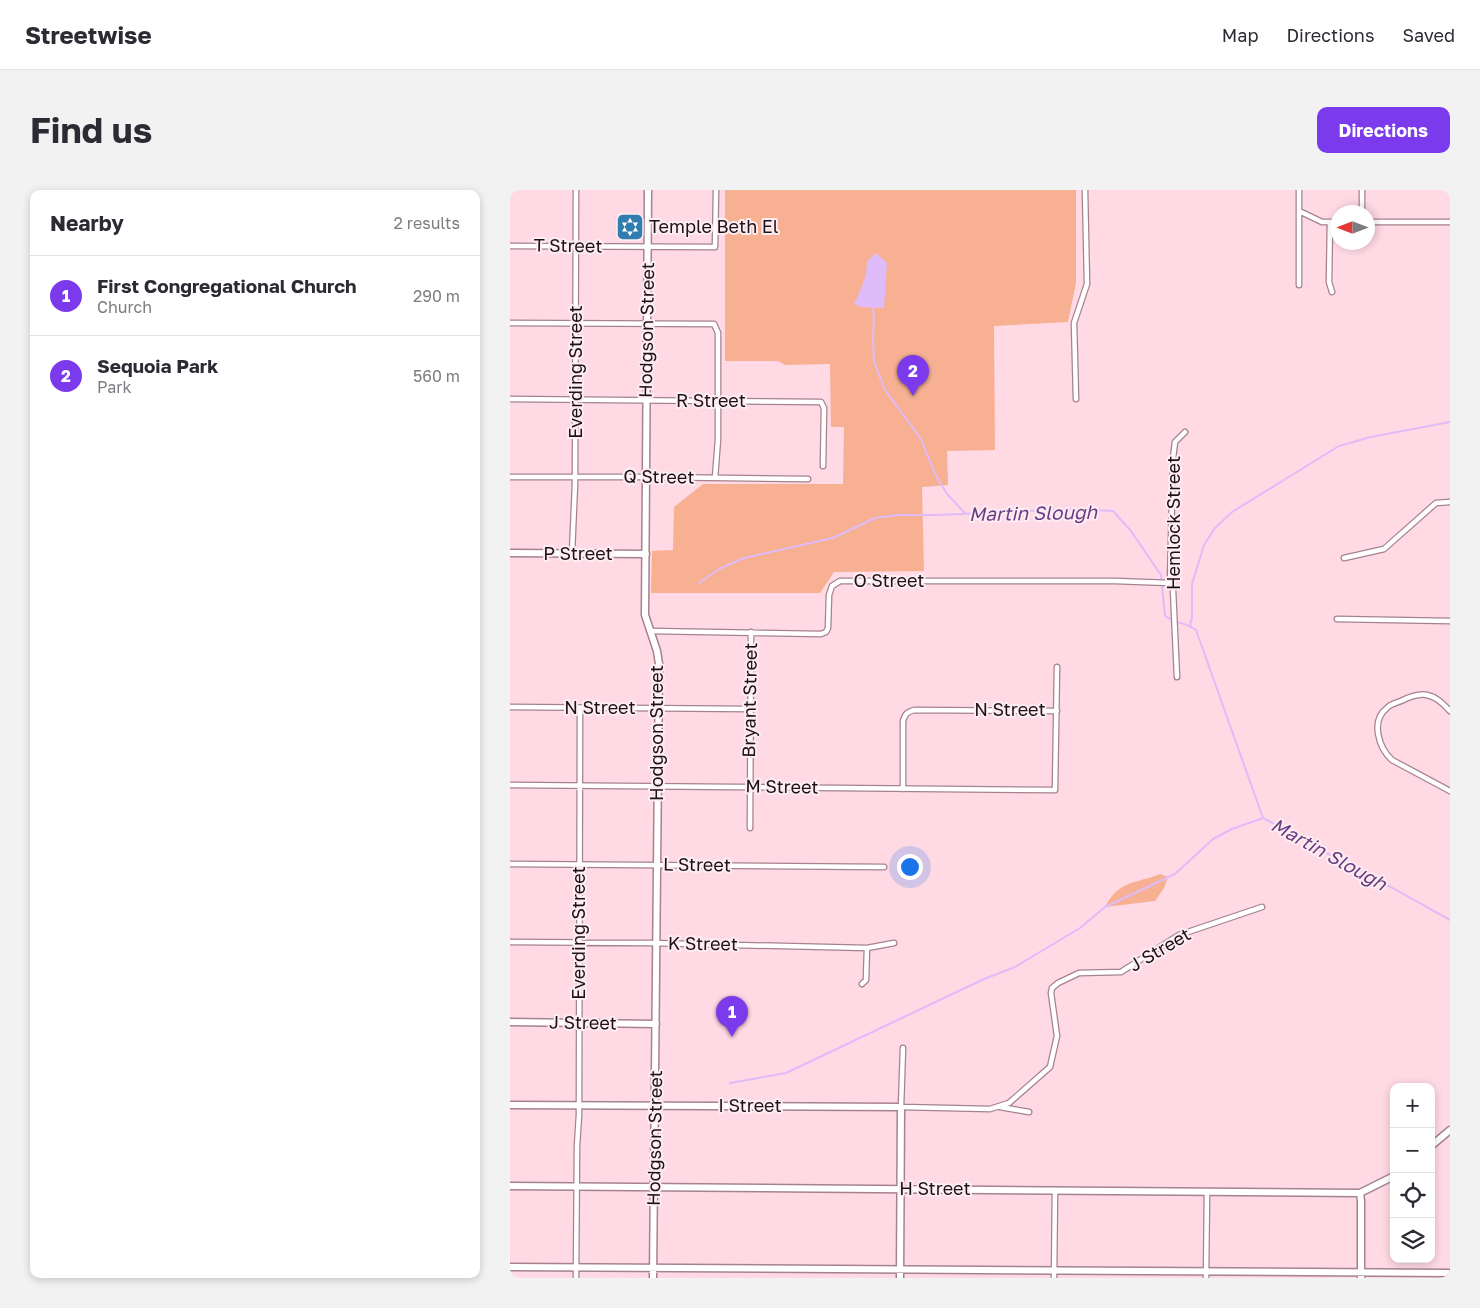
<!DOCTYPE html>
<meta charset="utf-8">
<style>
body{margin:0;font-family:"Golos Text",sans-serif;background:#f2f2f3;color:#2b2b33}
.controls{position:absolute;right:15px;bottom:15px;display:grid;overflow:hidden;border-radius:10px;box-shadow:0 2px 8px #0003}
.controls button{width:45px;height:45px;display:grid;place-items:center;padding:0;border:0;border-bottom:1px solid #e1e1e2;background:#fff;color:#2b2b33;font:25px sans-serif}
.compass{position:absolute;left:820px;top:15px;width:45px;height:45px;border-radius:50%;background:#fff;box-shadow:0 2px 8px #0003;rotate:270deg}
.you{position:absolute;left:399px;top:676px;width:18px;height:18px;margin:-12px;border:4px solid #fff;border-radius:50%;background:#1a73e8;box-shadow:0 0 0 8px #1a73e833}
.badge{display:grid;place-items:center;width:32px;height:32px;border-radius:50%;background:#7c3aed;color:#fff;font-size:16px;font-weight:700}
.pin{position:absolute;translate:-50% -41px;filter:drop-shadow(0 1px 2px #0008)}
.pin::after{content:'';position:absolute;top:26px;width:18px;height:15px;background:inherit;clip-path:polygon(0 0,100% 0,50% 100%)}
.list{margin:0;padding:0;list-style:none}
h2{display:flex;justify-content:space-between;align-items:center;height:65px;margin:0;padding:0 20px;font-size:21px}
h2 small{font-size:16px;font-weight:400;color:#7c7c81}
.list li{display:grid;grid-template-columns:32px 1fr auto;gap:15px;align-items:center;box-sizing:border-box;height:80px;padding:0 20px;border-top:1px solid #e1e1e2}
.list b{display:block;font-size:19px;white-space:nowrap}
.list p{margin:0;font-size:16px;white-space:nowrap;color:#7c7c81}
.list em{font-size:16px;font-style:normal;color:#7c7c81}
.icon{flex:none;width:28px;height:28px;fill:none;stroke:currentColor;stroke-width:2;stroke-linecap:round;stroke-linejoin:round}
.map{position:relative;flex:none;width:940px;height:1088px;overflow:hidden;border-radius:10px}
header{display:flex;align-items:center;gap:30px;box-sizing:border-box;height:70px;padding:0 25px;background:#fff;border-bottom:1px solid #e1e1e2}
header strong{font-size:24px}
nav{display:flex;gap:28px;margin-inline-start:auto;font-size:18px}
.intro{display:flex;align-items:center;justify-content:space-between;box-sizing:border-box;height:120px;padding:0 30px}
h1{margin:0;font-size:35px}
.button{padding:12px 22px;border-radius:10px;background:#7c3aed;color:#fff;font-size:18px;font-weight:700}
main{display:flex;gap:30px;padding:0 30px}
aside{flex:1;background:#fff;border-radius:10px;box-shadow:0 2px 8px #0003}
.map>svg:first-child{display:block}
</style>
<header>
<strong>Streetwise</strong>
<nav><a>Map</a><a>Directions</a><a>Saved</a></nav>
</header>
<div class="intro"><h1>Find us</h1><a class="button">Directions</a></div>
<main>
<aside>
<h2>Nearby<small>2 results</small></h2>
<ul class="list">
<li><span class="badge">1</span><div><b>First Congregational Church</b><p>Church</p></div><em>290 m</em></li>
<li><span class="badge">2</span><div><b>Sequoia Park</b><p>Park</p></div><em>560 m</em></li>
</ul>
</aside>
<div class="map">
<svg width="940" height="1088" viewBox="0 0 940 1088">
<rect width="100%" height="100%" fill="#ffd9e4"/>
<path fill="#f7b092" d="M215,0H566V93L558,132L484,136L485,260L437,261L438,295L412,297L414,381L324,382L310,403H141L142,361L163,360L164,317L193,294H333L334,237H321L320,174L275,175L268,171H215Z
M650,684L658,687L654,698L645,711L595,717C609,690 625,694 650,684Z"/>
<path fill="#e0bbfa" d="M366,63L377,73L374,118L350,117L344,114C351,99 357,87 357,71Z"/>
<g fill="none" stroke-linecap="round" stroke-linejoin="round">
<path stroke="#e0bbfa" stroke-width="2" d="M362,115L364,127L363,147L364,172L375,200L411,249L425,284L437,304L455,323
M189,393L209,379L234,368L323,348L365,328L388,325H428L564,319L603,321L621,341L651,385L655,426C665,433 677,433 686,440L753,628L799,652L808,659L841,675L940,730
M680,436L682,427V394L694,355L705,338L722,322L829,256L861,247L940,232
M220,893L276,883L474,789L505,777L570,738L595,717L665,684L703,649L722,639L753,628"/>
<g stroke="#a5838e" stroke-width="7">
<path id="street" d="M789,21L812,32H828
M852,22V0
M820,32L819,92L822,102
M858,32H940
M0,56L205,57L206,0
M789,95V0
M0,133L204,134L208,143V249L205,288
M0,209L311,212L314,218L313,276
M566,209L564,133L577,94L575,0
M0,287H145L298,289
M62,363L65,294L66,0
M834,368L874,359L926,313L940,312
M827,429L940,431
M140,441L311,444L316,442L318,438L319,405L322,396L330,391H605L660,393
M667,487L663,400L660,393L663,268L665,252L675,242
M0,517L240,519
M940,521C933,514 927,507 917,505C908,503 899,507 891,511C886,513 880,514 877,518C860,531 869,558 882,570L940,601
M0,595L545,600L547,477
M393,599V531C395,524 397,522 404,520L547,521
M240,638L241,442
M0,674L374,677
M0,752L140,753L357,758L384,753
M352,794L356,790L357,758
M393,858L391,917L480,919L499,913L540,877L547,846L541,803L542,798L548,793L569,783L611,782L669,745L752,717
M490,917L519,922
M66,1088L67,956L69,925L70,518
M544,1088L545,1000
M696,1088L697,1002"/>
</g>
<g stroke="#a5838e" stroke-width="9">
<path id="secondary" d="M138,0L135,425L147,461L149,474L143,1088
M0,363L136,364
M0,832L146,834
M0,915L391,917L390,1088
M921,956L940,940
M0,996L850,1003L884,986
M850,1003L851,1011V1088
M0,1077L940,1083"/>
</g>
<use href="#street" stroke="#fff" stroke-width="4.5"/>
<use href="#secondary" stroke="#fff" stroke-width="6"/>
</g>
<defs>
<g id="synagogue-square" transform="scale(1.4375)"><rect x="-9" y="-9" width="18" height="18" rx="4" fill="#317db0" stroke="#fdedf2"/><path d="M0-6.5L5.6 3.2H-5.6ZM0 6.5L5.6-3.2H-5.6Z" fill="#fff"/></g>
</defs>
<g fill-rule="evenodd">
<use href="#synagogue-square" x="120" y="37"/>
</g>
<g text-anchor="middle" stroke-width="4" stroke-linejoin="round" paint-order="stroke">
<g font-size="18" fill="#1e1116" stroke="#fdedf2" text-anchor="start">
<text x="139" y="43">Temple Beth El</text>
</g>
<g font-size="18" fill="#1e1116" stroke="#fdedf2">
<text transform="translate(58 56) rotate(1)" y="6">T Street</text>
<text transform="translate(137 140) rotate(-89)" y="6">Hodgson Street</text>
<text transform="translate(66 182) rotate(-90)" y="6">Everding Street</text>
<text x="201" y="217">R Street</text>
<text transform="translate(149 287) rotate(1)" y="6">Q Street</text>
<text transform="translate(664 333) rotate(-90)" y="6">Hemlock Street</text>
<text x="68" y="370">P Street</text>
<text x="379" y="397">O Street</text>
<text transform="translate(240 510) rotate(-89)" y="6">Bryant Street</text>
<text x="90" y="524">N Street</text>
<text x="500" y="526">N Street</text>
<text transform="translate(147 543) rotate(-90)" y="6">Hodgson Street</text>
<text transform="translate(272 597) rotate(1)" y="6">M Street</text>
<text transform="translate(187 675) rotate(1)" y="6">L Street</text>
<text transform="translate(69 743) rotate(-90)" y="6">Everding Street</text>
<text transform="translate(193 754) rotate(1)" y="6">K Street</text>
<text transform="translate(650 760) rotate(-30)" y="6">J Street</text>
<text transform="translate(73 833) rotate(1)" y="6">J Street</text>
<text x="240" y="922">I Street</text>
<text transform="translate(145 948) rotate(-89)" y="6">Hodgson Street</text>
<text x="425" y="1005">H Street</text>
</g>
<g font-size="19" font-style="italic" fill="#6a3c86" stroke="#fdedf2">
<text transform="translate(523 323) rotate(-1)" y="7">Martin Slough</text>
<text transform="translate(819 664) rotate(29)" y="7">Martin Slough</text>
</g>
</g>
</svg>
<div class="controls">
<button>+</button>
<button>−</button>
<button><svg class="icon" aria-label="locate" viewBox="0 0 24 24"><circle cx="12" cy="12" r="6"/><path d="M12 2v4M12 18v4M2 12h4M18 12h4"/></svg></button>
<button><svg class="icon" aria-label="layers" viewBox="0 0 24 24"><path d="M12 4l9 5-9 5-9-5zM3 14l9 5 9-5"/></svg></button>
</div>
<svg class="compass" viewBox="-18 -18 36 36"><path d="M0-13l5 13h-10z" fill="#e53935"/><path d="M0 13l5-13h-10z" fill="#7c7c81"/></svg>
<div class="you"></div>
<div class="pin badge" style="left:222px;top:847px">1</div>
<div class="pin badge" style="left:403px;top:206px">2</div>
</div>
</main>
